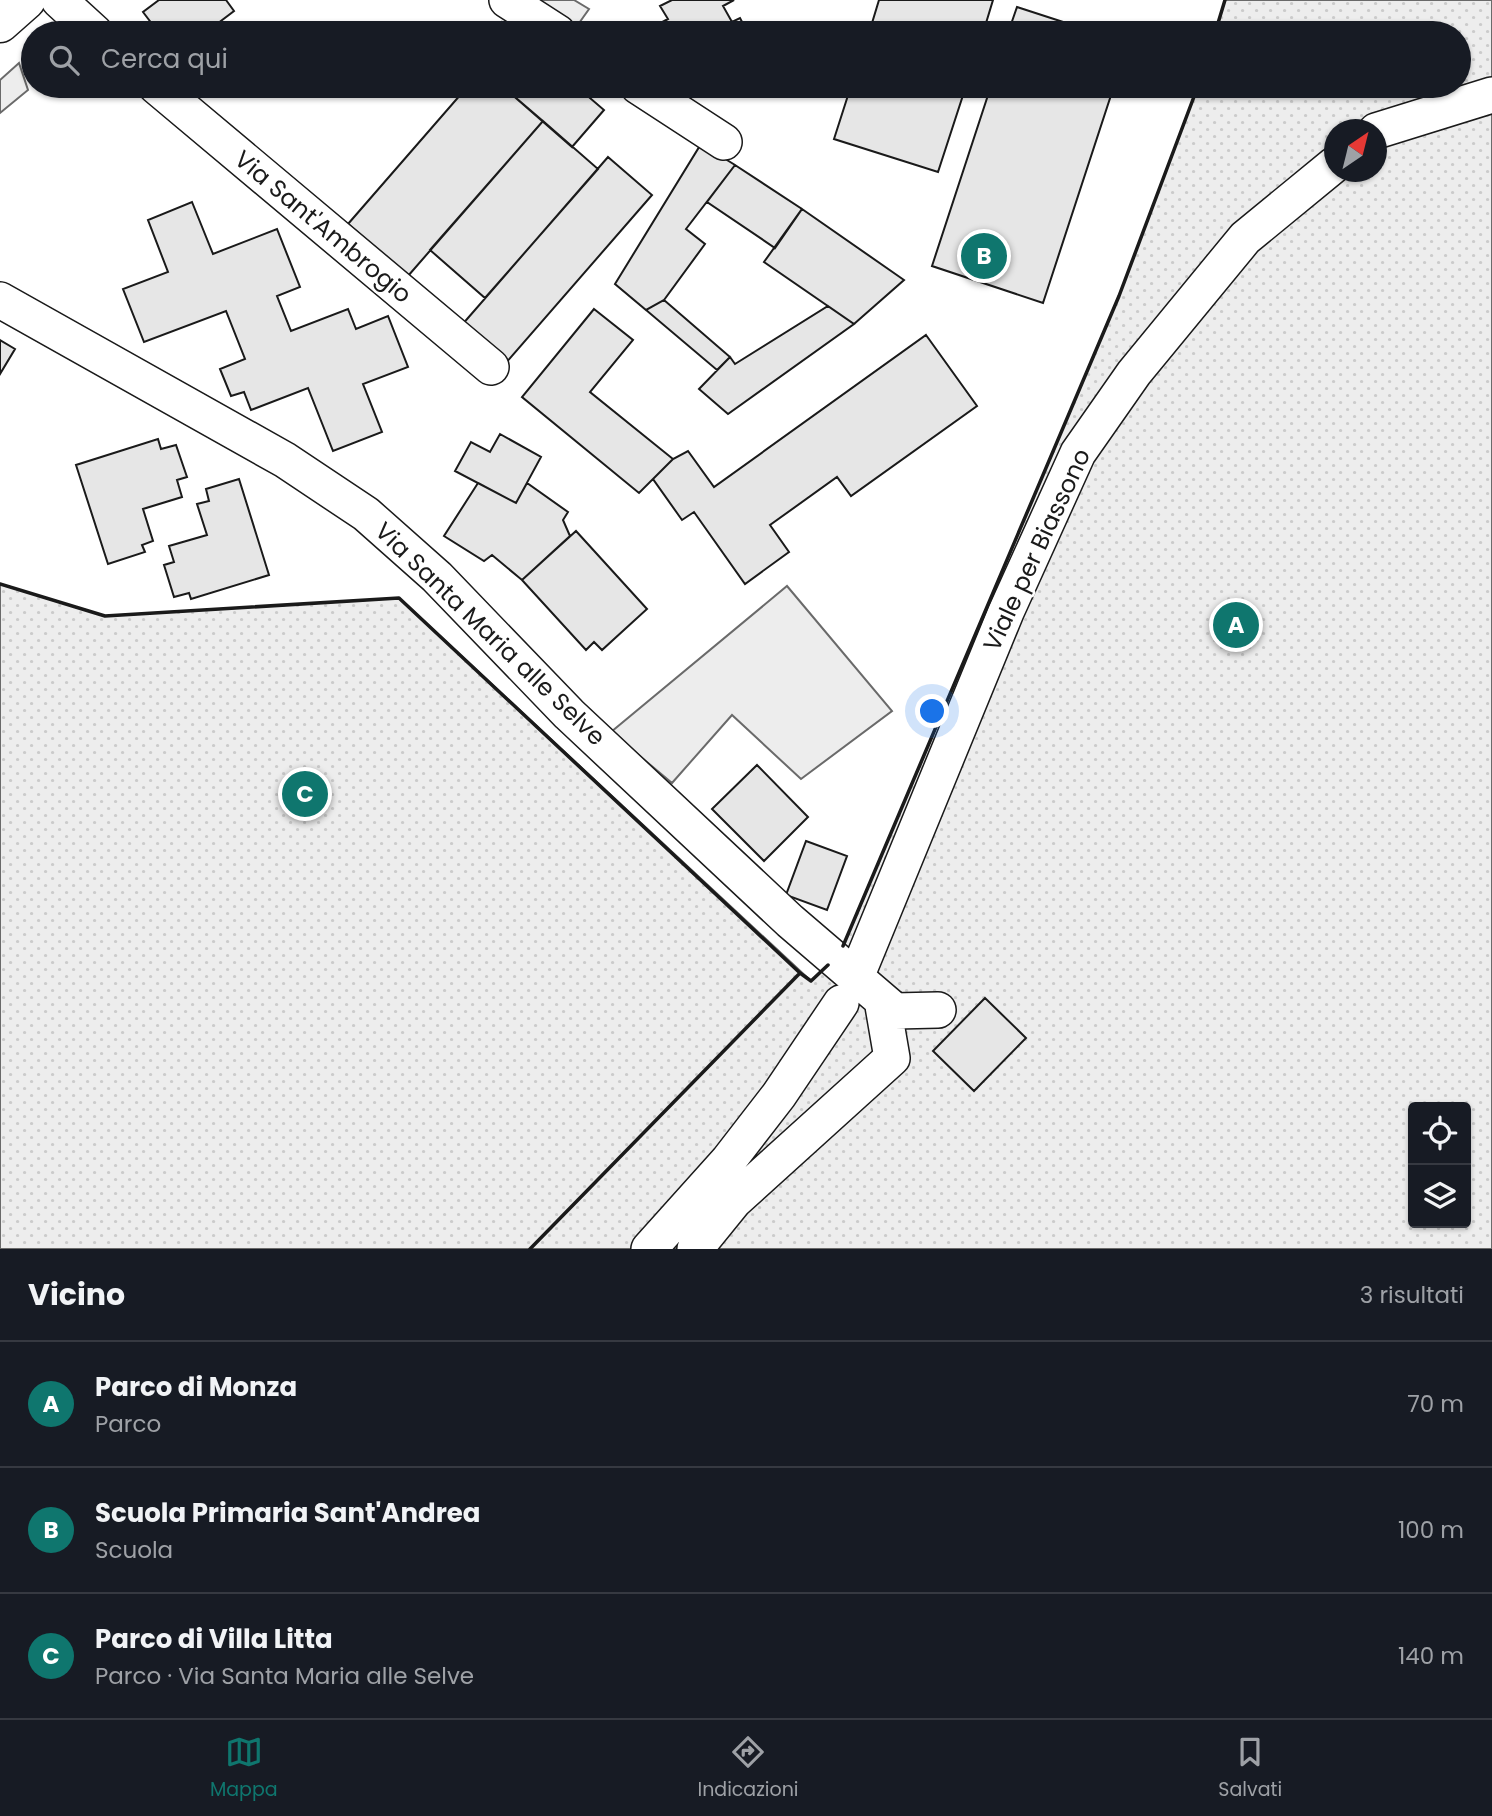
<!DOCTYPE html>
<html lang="it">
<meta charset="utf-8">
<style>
body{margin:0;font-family:Poppins,sans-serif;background:#20242c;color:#f1f3f6}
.controls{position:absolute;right:21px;bottom:21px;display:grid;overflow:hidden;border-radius:7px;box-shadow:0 2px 5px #0004}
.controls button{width:63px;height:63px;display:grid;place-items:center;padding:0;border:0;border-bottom:2px solid #363941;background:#171b24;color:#f1f3f6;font:35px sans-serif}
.compass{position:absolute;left:1324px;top:119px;width:63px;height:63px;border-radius:50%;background:#171b24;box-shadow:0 2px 5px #0004;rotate:35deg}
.you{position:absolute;left:933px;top:712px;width:24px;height:24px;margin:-18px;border:5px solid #fff;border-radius:50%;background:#1a73e8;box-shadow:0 0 0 10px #1a73e833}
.badge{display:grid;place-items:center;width:46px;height:46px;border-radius:50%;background:#0f766e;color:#fff;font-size:23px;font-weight:700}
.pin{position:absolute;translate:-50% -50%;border:4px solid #fff;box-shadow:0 2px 7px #0006}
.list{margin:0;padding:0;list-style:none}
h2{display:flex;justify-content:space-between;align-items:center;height:91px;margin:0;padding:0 28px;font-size:30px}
h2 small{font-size:23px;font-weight:400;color:#9ea1a6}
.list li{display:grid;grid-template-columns:46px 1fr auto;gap:21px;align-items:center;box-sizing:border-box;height:126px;padding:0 28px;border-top:2px solid #363941}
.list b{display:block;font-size:26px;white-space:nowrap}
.list p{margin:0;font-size:23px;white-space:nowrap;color:#9ea1a6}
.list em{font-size:23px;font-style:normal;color:#9ea1a6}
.icon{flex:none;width:38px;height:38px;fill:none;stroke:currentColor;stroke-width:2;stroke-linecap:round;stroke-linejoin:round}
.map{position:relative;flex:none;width:1492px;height:1249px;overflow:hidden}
.search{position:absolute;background:#171b24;box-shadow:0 2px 5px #0004;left:21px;right:21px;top:21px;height:77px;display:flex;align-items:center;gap:18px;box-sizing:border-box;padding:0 24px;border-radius:38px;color:#9ea1a6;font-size:26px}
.sheet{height:469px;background:#171b24}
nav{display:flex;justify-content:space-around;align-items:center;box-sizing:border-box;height:98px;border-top:2px solid #363941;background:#171b24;font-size:19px;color:#9ea1a6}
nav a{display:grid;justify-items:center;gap:4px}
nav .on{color:#0f766e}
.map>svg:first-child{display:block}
</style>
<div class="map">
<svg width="1492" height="1249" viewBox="0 0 1492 1249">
<defs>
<pattern id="park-dots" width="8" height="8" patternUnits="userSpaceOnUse" patternTransform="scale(1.75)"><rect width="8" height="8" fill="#ededed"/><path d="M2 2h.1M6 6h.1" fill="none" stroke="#cbcbcb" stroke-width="1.8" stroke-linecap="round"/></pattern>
</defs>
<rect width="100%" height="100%" fill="#fff"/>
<path fill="url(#park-dots)" stroke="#6a6a6a" stroke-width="2" fill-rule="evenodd" d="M1225,0H1492V1249H0V584L105,616L399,598L811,981L840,953L1119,296L1198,86H1459V33H1215ZM1334,130H1376V172H1334ZM1413,1107H1466V1223H1413Z"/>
<path fill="#ededed" stroke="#6a6a6a" stroke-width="2" d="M538,0H574L589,9L577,26Z
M19,63L28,90L0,113V80Z
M787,586L892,711L801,779L732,715L672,783L611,732Z"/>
<path fill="#e6e6e6" stroke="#1a1a1a" stroke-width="2" d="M159,0H226L234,11L205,33H159L143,12Z
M672,0H734L723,6L732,22L740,18L748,33H659L655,26L668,19L660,6Z
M879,0H993L983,33H869Z
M1017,7L1097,33H1008Z
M502,22L515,33H492Z
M468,86H502L543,121L408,276L348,224Z
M502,86H576L604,110L572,147Z
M851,86H966L938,172L834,139Z
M991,86H1114L1043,303L932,266Z
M543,121L598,169L485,298L430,250Z
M701,144L735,165L686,229L705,244L664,300L646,310L615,284Z
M608,157L652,195L505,364L461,326Z
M735,165L802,209L775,248L707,202Z
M192,202L213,254L277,229L300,287L277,296L291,331L348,309L356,329L388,316L408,367L363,384L382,432L333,451L308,388L251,410L244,392L231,396L220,369L245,359L226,311L144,342L123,289L168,272L148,220Z
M802,209L904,280L854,324L764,262Z
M664,300L730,357L717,370L646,310Z
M828,306L854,324L728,414L699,389L730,357L735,364Z
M594,309L633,340L590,392L673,459L639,493L522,397Z
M926,335L977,406L851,496L837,477L770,525L789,552L745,584L694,512L682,520L653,479L673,459L688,451L714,487Z
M0,340L15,349L0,374Z
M500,434L541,457L516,503L455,471L471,442L490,452Z
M158,439L161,449L176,445L187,477L177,480L182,497L143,509L153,541L142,545L145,552L108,564L76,465Z
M239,479L269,575L191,599L189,593L174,597L164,565L174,562L169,546L207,535L197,504L209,501L206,489Z
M478,483L516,503L527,483L568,512L563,520L570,536L522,580L492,555L484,561L444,536Z
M576,531L647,609L602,650L594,642L586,650L522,580Z
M757,765L808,817L764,861L712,809Z
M806,841L847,856L827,910L786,895Z
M985,998L1026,1038L974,1091L933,1051Z"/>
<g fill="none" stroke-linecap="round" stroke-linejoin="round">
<g stroke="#1a1a1a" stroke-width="38">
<path id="minor" d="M59,0L95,33
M507,0L558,33
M156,86L491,367
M638,86L724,142
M1376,131L1492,95
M0,300L285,460L366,514L437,577L569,714L790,921L895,1011L938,1010
M861,965L1006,612L1078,453L1134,373L1245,238L1334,165
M649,1249L728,1161L779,1095L841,1003
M695,1249L734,1201L892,1058L882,1000"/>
</g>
<g stroke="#1a1a1a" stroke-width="41">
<path id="major" d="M0,23L26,0"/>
</g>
<use href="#minor" stroke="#fff" stroke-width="35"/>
<use href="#major" stroke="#fff" stroke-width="38"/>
<path stroke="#1a1a1a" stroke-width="3.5" d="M1215,33L1225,0
M0,584L105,616L399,598L800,973L811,981L828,965
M843,946L1119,296L1198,86
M530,1249L800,973"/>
</g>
<g text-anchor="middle" stroke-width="5" stroke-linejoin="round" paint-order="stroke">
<g font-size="24" fill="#1a1a1a" stroke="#fff">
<text transform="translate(323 227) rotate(40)" y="8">Via Sant'Ambrogio</text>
<text transform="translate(1037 550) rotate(-65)" y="8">Viale per Biassono</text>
<text transform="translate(490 634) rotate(44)" y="8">Via Santa Maria alle Selve</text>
</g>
</g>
</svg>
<div class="controls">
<button><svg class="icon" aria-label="locate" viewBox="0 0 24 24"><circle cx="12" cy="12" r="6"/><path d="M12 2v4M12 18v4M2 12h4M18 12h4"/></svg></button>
<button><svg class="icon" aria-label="layers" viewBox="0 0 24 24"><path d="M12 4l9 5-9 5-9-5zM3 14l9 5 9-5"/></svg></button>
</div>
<svg class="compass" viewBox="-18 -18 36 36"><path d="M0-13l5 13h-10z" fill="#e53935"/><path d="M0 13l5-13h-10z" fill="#9ea1a6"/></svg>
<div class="you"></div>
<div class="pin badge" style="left:1236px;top:625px">A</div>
<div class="pin badge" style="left:984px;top:256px">B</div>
<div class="pin badge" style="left:305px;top:794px">C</div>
<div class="search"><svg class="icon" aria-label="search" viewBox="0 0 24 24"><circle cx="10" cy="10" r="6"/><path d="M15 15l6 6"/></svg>Cerca qui</div>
</div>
<section class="sheet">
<h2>Vicino<small>3 risultati</small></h2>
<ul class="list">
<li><span class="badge">A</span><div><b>Parco di Monza</b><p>Parco</p></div><em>70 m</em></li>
<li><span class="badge">B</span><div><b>Scuola Primaria Sant'Andrea</b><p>Scuola</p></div><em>100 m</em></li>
<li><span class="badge">C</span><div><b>Parco di Villa Litta</b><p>Parco · Via Santa Maria alle Selve</p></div><em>140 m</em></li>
</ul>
</section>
<nav>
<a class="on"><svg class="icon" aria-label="map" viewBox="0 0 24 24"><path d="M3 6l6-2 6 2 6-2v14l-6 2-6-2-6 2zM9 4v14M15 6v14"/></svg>Mappa</a>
<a><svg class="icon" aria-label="directions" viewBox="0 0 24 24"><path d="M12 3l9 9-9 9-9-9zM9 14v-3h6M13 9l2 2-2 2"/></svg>Indicazioni</a>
<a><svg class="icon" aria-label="saved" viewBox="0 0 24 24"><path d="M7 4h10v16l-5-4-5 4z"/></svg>Salvati</a>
</nav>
